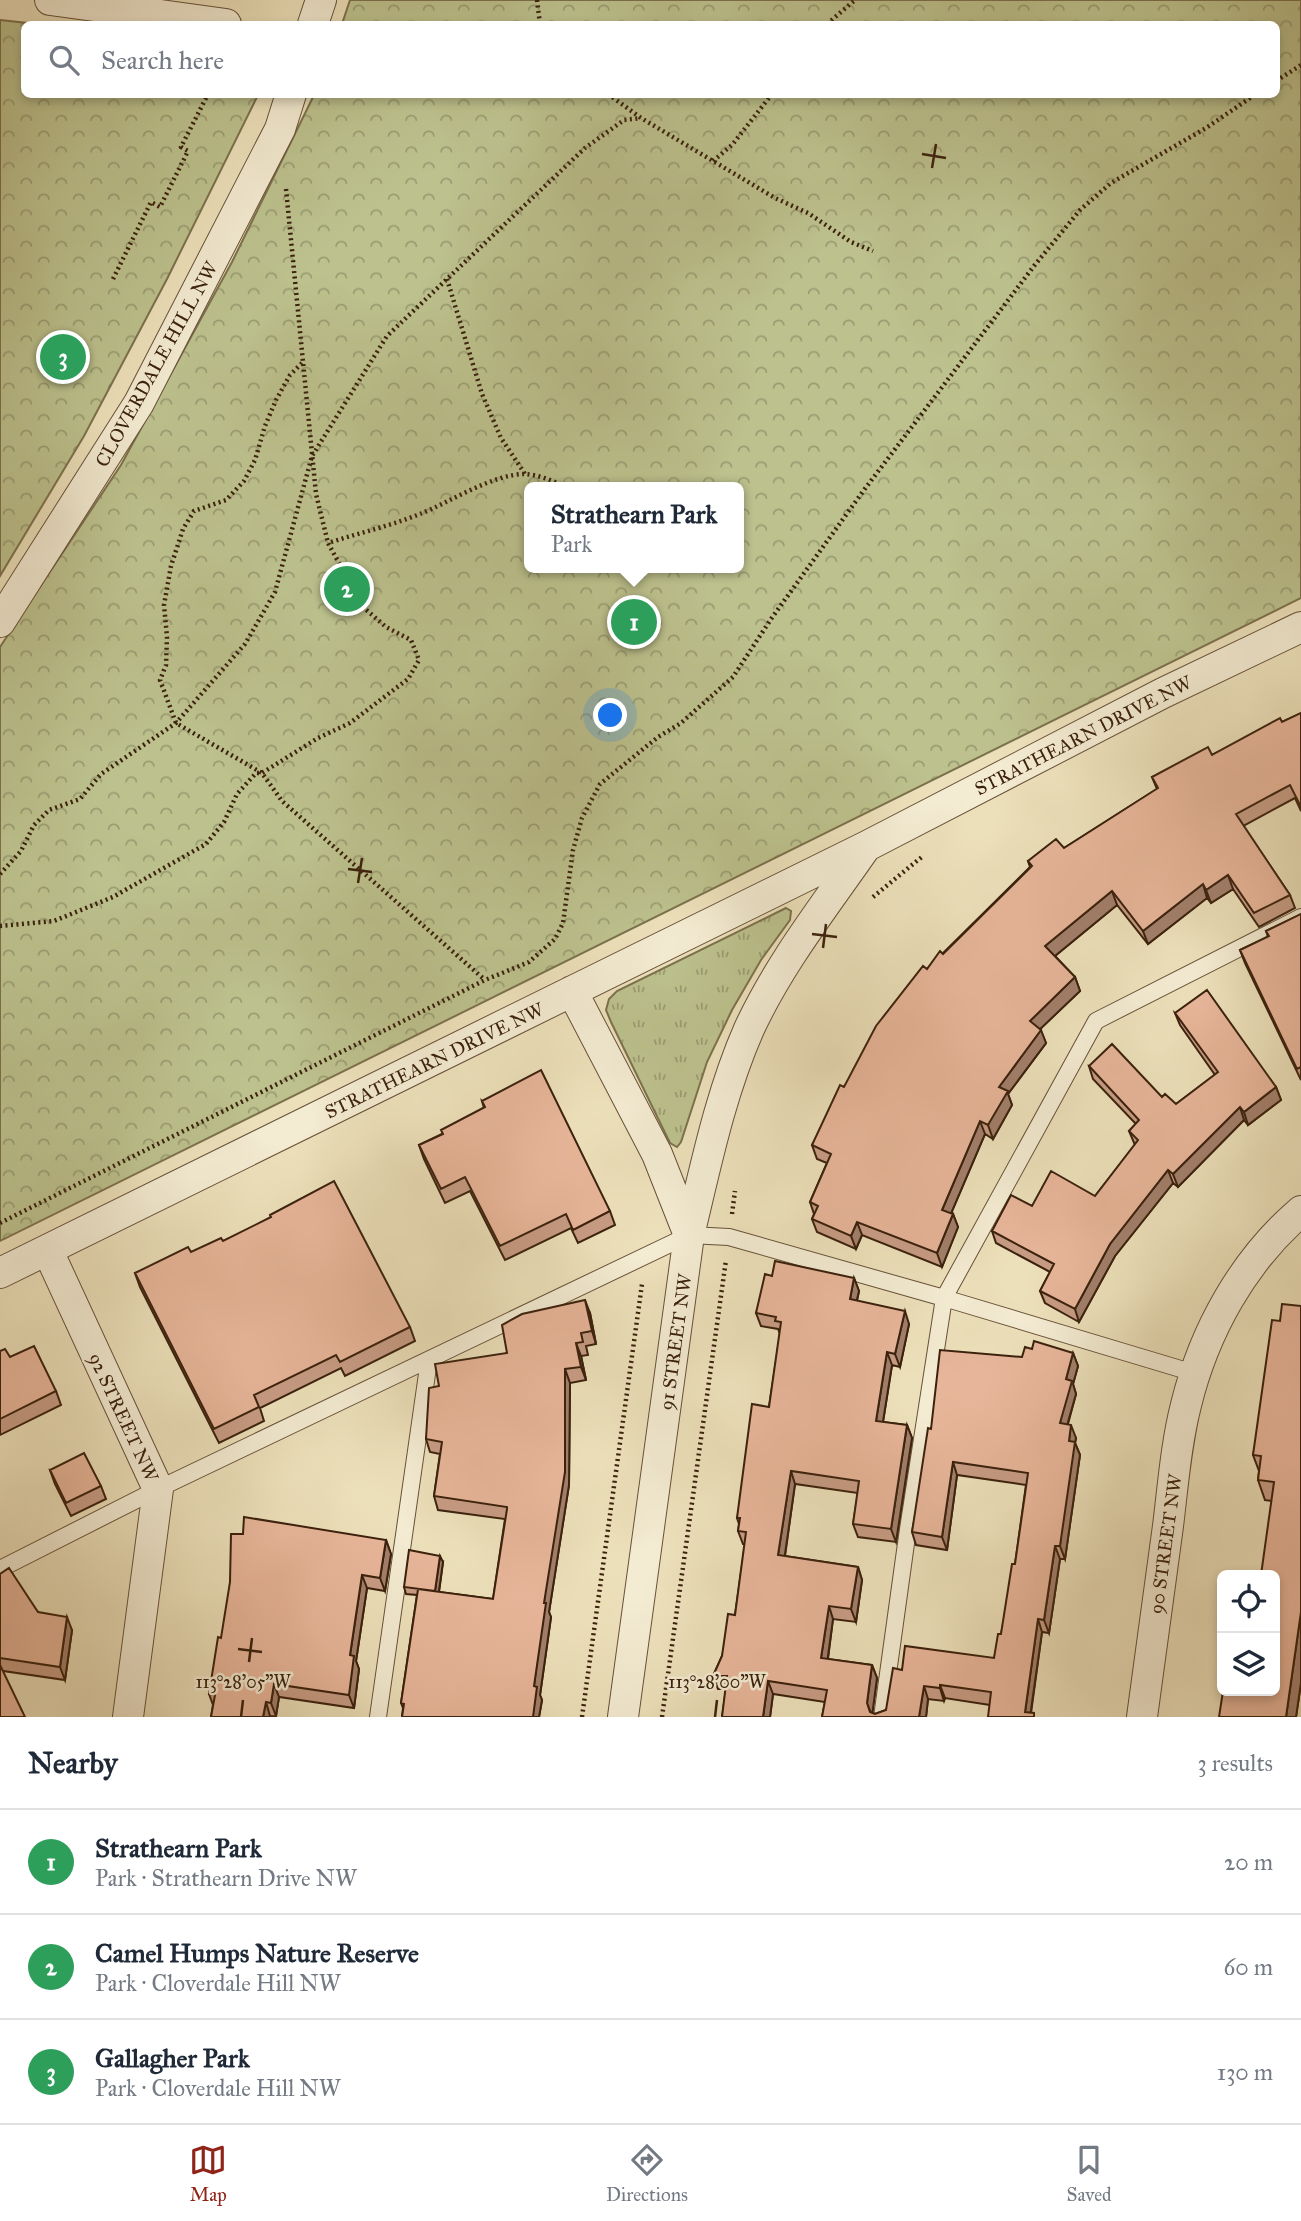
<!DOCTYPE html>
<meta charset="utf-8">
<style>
body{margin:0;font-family:"IM FELL Great Primer",serif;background:#f2f2f3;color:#1f2937}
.controls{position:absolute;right:21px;bottom:21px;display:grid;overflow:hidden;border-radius:10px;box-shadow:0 4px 10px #0003}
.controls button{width:63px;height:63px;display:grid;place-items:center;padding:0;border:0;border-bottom:2px solid #e0e1e3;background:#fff;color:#1f2937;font:35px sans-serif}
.you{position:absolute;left:611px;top:716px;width:24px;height:24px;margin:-18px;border:5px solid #fff;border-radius:50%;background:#1a73e8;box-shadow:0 0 0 10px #1a73e833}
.badge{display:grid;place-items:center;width:46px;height:46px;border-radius:50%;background:#8f2418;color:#fff;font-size:23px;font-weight:700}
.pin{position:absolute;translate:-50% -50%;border:4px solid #fff;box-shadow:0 2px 7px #0006}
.popup{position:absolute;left:524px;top:482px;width:220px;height:91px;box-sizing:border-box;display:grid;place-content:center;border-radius:10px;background:#fff;filter:drop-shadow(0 2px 5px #0005);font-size:23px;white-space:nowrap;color:#747a83}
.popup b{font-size:26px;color:#1f2937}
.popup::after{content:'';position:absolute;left:50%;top:100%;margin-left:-14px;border:14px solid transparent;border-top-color:#fff}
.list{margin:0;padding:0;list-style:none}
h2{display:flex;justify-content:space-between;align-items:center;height:91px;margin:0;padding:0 28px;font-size:30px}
h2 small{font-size:23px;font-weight:400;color:#747a83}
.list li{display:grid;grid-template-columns:46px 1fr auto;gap:21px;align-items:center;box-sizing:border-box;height:105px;padding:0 28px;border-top:2px solid #e0e1e3}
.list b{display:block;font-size:26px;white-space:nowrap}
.list p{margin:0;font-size:23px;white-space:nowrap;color:#747a83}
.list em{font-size:23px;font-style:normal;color:#747a83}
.icon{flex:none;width:38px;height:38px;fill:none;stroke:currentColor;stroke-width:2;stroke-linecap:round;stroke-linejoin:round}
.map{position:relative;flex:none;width:1301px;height:1717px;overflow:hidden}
.search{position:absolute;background:#fff;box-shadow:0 4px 10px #0003;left:21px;right:21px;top:21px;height:77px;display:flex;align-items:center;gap:18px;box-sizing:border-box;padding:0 24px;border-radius:10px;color:#747a83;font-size:26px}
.sheet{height:406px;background:#fff}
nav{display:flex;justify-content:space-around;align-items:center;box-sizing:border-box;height:98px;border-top:2px solid #e0e1e3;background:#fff;font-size:19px;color:#747a83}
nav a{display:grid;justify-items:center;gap:4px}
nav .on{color:#8f2418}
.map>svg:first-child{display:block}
</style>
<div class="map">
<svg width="1301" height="1717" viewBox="0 0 1301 1717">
<defs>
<pattern id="grass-tufts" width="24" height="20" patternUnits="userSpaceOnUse" patternTransform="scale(1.75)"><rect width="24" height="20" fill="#bcc18d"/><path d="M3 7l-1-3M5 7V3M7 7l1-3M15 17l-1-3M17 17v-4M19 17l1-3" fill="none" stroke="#9a9c72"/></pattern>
<pattern id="park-crowns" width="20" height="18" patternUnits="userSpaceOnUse" patternTransform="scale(1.75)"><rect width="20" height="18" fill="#bcc18d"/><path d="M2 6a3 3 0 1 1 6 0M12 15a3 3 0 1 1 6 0" fill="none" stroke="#9a9c72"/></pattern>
</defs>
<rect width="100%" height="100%" fill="#ece0ba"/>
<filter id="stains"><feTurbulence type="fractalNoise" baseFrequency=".00286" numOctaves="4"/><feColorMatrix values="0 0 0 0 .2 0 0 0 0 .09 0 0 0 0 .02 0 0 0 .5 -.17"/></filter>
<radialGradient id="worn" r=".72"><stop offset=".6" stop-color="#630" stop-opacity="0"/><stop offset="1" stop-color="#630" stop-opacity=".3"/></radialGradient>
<path fill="url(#grass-tufts)" stroke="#7c714d" stroke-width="2" d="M786,908L791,911L790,920L761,960L732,1010L707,1062L681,1142L677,1147L670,1143L611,1022L606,1010L609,999L617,991Z"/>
<path fill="url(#park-crowns)" stroke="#7c714d" stroke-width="2" fill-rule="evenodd" d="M350,0H1301V598L0,1241V647L121,465L232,262L314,95L1276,94V24H342ZM529,487H739V568H529Z
M0,20L37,24H24V94L258,95L167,279L84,436L0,576Z"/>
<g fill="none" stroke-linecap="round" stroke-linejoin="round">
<g stroke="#675138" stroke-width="18">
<path id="service" d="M0,1569L158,1489L689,1235L729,1237L944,1298L1096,1021L1301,917
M378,1717L429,1360
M882,1717L908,1529L944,1298L1194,1373"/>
</g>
<g stroke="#675138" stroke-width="32">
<path id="minor" d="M50,0L226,24
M313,24L321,0
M0,622L139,403L280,129L291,94
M572,991L657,1154L689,1235L623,1717
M689,1235C706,1165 720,1095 749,1029C779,964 824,907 865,848
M48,1251L158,1489L128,1717
M0,1273L867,846L1163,693L1301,627
M1142,1717C1151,1653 1159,1590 1168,1526C1173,1486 1176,1444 1186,1405C1204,1331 1243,1261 1301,1211"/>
</g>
<path stroke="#3b210d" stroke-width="4.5" stroke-dasharray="2 3.5" stroke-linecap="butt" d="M537,0L540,24
M827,24L855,0
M1276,81L1301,65
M608,94L641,118L775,198L808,213L851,242L873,251
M713,161L732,145L772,94
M286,189L316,494L328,543
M113,279L151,202L160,207L188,151L181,147L208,94
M447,279L482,394L501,438L525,474
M302,363L290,375L276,400L265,426L255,460L244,481L226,500L194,511L183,529L171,566L164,605L167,637L166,665L160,680L176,723L262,773L282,801L485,980
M0,874L21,851L34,825L49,810L80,799L101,774L176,723L245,644L275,592L312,456L387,336L585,148L624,120L641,118
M873,897L923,856
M0,926L54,921L113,897L206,844L224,822L237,794L256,773H262L318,738L350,723L408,679L419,660L411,640L386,627L363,607L328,543C359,533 390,526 420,514C450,502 493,474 525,474C539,475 554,481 566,487
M732,1214L735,1191
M0,1223L485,980L529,962L555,939L563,923L573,850L582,818L600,784L658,737L681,723L733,677L771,619L864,490L1034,266L1080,210L1111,183L1206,128L1256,94
M582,1717L642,1284
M662,1717L726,1260"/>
<use href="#service" stroke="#f3ebd2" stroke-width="16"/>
<use href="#minor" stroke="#f3ebd2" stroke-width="30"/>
</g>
<path fill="#c79c84" stroke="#3b210d" stroke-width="2" d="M1301,713V811L1295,798L1243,826L1290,895L1295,908L1259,927L1233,889L1211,903L1207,898L1148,944L1117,905L1055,956L1075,977L1080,991L1040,1029L1046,1043L1008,1094L1012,1105L993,1139L985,1134L951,1213L953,1214L958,1227L942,1267L862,1235L856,1249L817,1232L812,1219L814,1214L810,1202L827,1163L817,1159L812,1145L844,1087L927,969L1030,867L1028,861L1064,848L1157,789L1152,777L1212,755Z
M1301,914V1080L1245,963L1240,950L1268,937L1266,931Z
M1175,1013L1276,1087L1281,1100L1248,1125L1244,1120L1178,1187L1173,1183L1115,1256L1079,1322L1045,1303L1040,1291L1050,1272L996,1243L992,1231L1032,1206L1095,1196L1135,1145L1129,1131L1136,1124L1093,1079L1089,1066L1176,1104L1215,1075L1180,1025Z
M482,1101L610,1211L615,1225L578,1243L571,1228L505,1260L470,1191L445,1203L424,1159L419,1145L442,1134L484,1108Z
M223,1241L410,1327L415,1341L345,1376L341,1368L260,1408L264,1421L219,1443L140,1287L135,1273Z
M772,1276L854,1278L859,1291L857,1301L909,1324L900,1367L892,1365L883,1422L907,1425L912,1438L896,1542L858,1537L853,1524L858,1493L795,1484L785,1556L858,1567L862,1580L856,1622L833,1619L828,1659L872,1665L877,1678L872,1713L875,1714L886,1710L902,1670L994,1658L1001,1634L1015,1564L1026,1485L957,1475L947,1550L916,1545L912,1532L931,1429L1032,1349L1073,1353L1078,1366L1073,1384L1076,1394L1068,1424L1076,1438L1075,1443L1080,1455L1065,1559H1060L1049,1633L1042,1632L1031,1713L990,1705L945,1698L944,1701L928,1699L926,1717H822L825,1702L773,1694L770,1717H722L726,1689H718L713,1676L722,1656L735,1615L745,1544H743L738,1531L739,1524L737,1518L769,1407L780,1334L778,1329L761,1326L756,1313Z
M1301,1306V1683L1296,1717H1219L1275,1691L1272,1501L1265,1500L1258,1480L1259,1471L1253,1455L1280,1321Z
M590,1313L596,1344L586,1346L588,1355L581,1356L586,1380L570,1383L569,1485L549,1612L551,1617L540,1695L542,1700L539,1717H402L403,1708L401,1703L417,1595L406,1594L404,1587L443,1562L439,1592L493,1599L505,1519L438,1510L434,1496L440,1454L430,1452L426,1439L439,1386Z
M0,1351L56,1391L61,1405L0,1435Z
M50,1470L101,1486L106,1499L71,1516L55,1484Z
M386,1540L391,1554L385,1591L367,1588L356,1661L359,1669L354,1708L279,1697L276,1716L211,1717L213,1705L209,1694L221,1638Z
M0,1574L38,1612L72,1630L65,1680L3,1671L0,1717Z"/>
<path fill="#a27f6b" stroke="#3b210d" stroke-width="2" d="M1228,875L1233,889L1211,903L1206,890Z
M1203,884L1207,898L1148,944L1143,931Z
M1112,891L1117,905L1050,960L1045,946Z
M1075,977L1080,991L1035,1034L1030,1021Z
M1041,1030L1046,1043L1008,1094L1012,1105L993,1139L988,1125L999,1087Z
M1276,1087L1281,1100L1248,1125L1244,1112Z
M1240,1107L1244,1120L1178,1187L1173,1174Z
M980,1121L985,1134L947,1223L942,1210Z
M1168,1170L1173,1183L1115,1256L1079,1322L1075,1309L1110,1244Z
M953,1214L958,1227L942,1267L937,1253Z
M857,1222L862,1235L856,1249L851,1236Z
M854,1278L859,1291L854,1312L850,1299Z
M585,1300L590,1313L596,1344L592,1331Z
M905,1311L909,1324L900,1367L895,1354Z
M576,1343L581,1356L586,1380L581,1367Z
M887,1352L892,1365L881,1434L876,1421Z
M1073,1353L1078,1366L1073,1384L1076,1394L1064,1436L1060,1423L1066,1379Z
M565,1369L570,1383L569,1485L549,1612L551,1617L540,1695L542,1700L539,1717H533L534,1686L544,1603Z
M907,1425L912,1438L896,1542L891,1529Z
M1071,1425L1076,1438L1075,1443L1080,1455L1065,1559L1060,1546L1069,1441Z
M953,1462L957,1475L947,1550L942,1537Z
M791,1471L795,1484L783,1568L778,1555Z
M386,1540L391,1554L385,1591L380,1578Z
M1055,1546L1060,1559L1049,1633L1044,1620Z
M440,1556L443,1562L438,1598L435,1591Z
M858,1567L862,1580L856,1622L851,1609Z
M362,1575L367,1588L356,1661L359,1669L354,1708L349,1695L350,1655Z
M829,1606L833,1619L826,1671L821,1658Z
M1301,1612V1683L1296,1717H1286Z
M67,1617L72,1630L65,1680L60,1667Z
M1038,1619L1042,1632L1030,1717L1025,1712Z
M872,1665L877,1678L872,1716L867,1703Z
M768,1681L773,1694L770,1717H763Z
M274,1684L279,1697L276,1716L271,1703Z
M940,1685L945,1698L944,1701L940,1688Z
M924,1686L928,1699L926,1717H919Z
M266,1702L270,1716V1717H263Z"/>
<path fill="#e7b599" stroke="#3b210d" stroke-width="2" d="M1301,713V807L1290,785L1236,814L1290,895L1254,913L1228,875L1206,890L1203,884L1143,931L1112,891L1045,946L1075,977L1030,1021L1041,1030L999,1087L1008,1091L988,1125L980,1121L942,1210L953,1214L937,1253L857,1222L851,1236L812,1219L818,1206L810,1202L831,1154L812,1145L840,1085L844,1087L876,1026L923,966L927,969L940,951L943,954L1032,866L1028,861L1056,839L1064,848L1158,788L1152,777L1208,747L1212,755L1280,718L1282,722Z
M1301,914V1067L1297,1069L1240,950L1269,936L1266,931Z
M1207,990L1276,1087L1244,1112L1240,1107L1173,1174L1168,1170L1110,1244L1075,1309L1040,1291L1054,1264L992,1231L1011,1195L1032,1206L1051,1171L1095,1196L1138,1140L1129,1131L1139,1120L1089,1066L1112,1044L1162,1097L1165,1094L1176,1104L1218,1072L1175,1013Z
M541,1070L610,1211L573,1230L566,1214L500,1246L465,1177L441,1189L419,1145L443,1134L441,1130L485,1107L482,1101Z
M334,1181L410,1327L340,1362L336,1355L254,1395L259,1407L214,1429L135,1273L188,1247L191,1252L221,1238L223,1241L271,1217L270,1215Z
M775,1261L854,1278L850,1299L905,1311L895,1354L887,1352L876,1421L907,1425L891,1529L853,1524L859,1481L791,1471L778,1555L858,1567L851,1609L829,1606L821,1658L872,1665L867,1703L870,1712L875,1714L886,1710L893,1668L902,1670L905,1646L994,1658L998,1634H1001L1012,1564H1015L1028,1473L953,1462L942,1537L912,1532L928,1428L931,1429L940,1350L1022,1357L1025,1347L1032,1349L1034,1341L1073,1353L1066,1379L1072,1381L1060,1423L1071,1425L1069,1441L1075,1442L1060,1546H1055L1044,1620L1038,1619L1025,1712L1034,1713V1717H988L991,1692L940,1685V1688L924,1686L919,1717H822L827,1690L768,1681L763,1717H722L727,1676H713L722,1656L728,1614L735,1615L746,1532L738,1531L740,1518H737L752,1404L769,1407L781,1322L775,1321L776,1317L756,1313L765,1274L772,1276Z
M585,1300L592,1331L581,1333L583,1342L576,1343L581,1367L565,1369V1472L544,1603H546L534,1686L537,1687L533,1717H402L404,1704L401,1703L418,1589L493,1599L507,1509V1507L434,1496L442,1442L426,1439L429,1388L439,1386L435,1364L507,1353L502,1325L522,1314Z
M1282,1304L1301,1306V1612L1286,1717H1219L1223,1691H1275V1575H1261L1274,1482L1258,1480L1261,1456L1253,1455L1272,1320L1280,1321Z
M34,1346L56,1391L0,1419V1351L5,1349L10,1357Z
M84,1453L101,1486L66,1503L50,1470Z
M244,1517L386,1540L380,1578L362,1575L350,1655L354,1656L349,1695L274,1684L271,1703L266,1702L263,1717H211L215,1695L209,1694L218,1637L221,1638L230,1582L231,1534H243Z
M409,1550L440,1556L435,1591L404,1587Z
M9,1568L38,1612L67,1617L60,1667L0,1658V1574Z
M0,1665L25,1717H0Z"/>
<path fill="none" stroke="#3b210d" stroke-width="2.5" d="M922,154L946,158M932,168L936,144M348,869L372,872M358,883L362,858M812,934L837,937M823,948L826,924M238,1649L262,1652M249,1662L252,1638M241,1717L243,1700M715,1717L717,1700"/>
<g text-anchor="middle" stroke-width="5" stroke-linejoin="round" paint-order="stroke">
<g font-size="19" fill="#3b210d" stroke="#f3ebd2">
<text transform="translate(156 364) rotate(-61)" y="7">CLOVERDALE HILL NW</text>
<text transform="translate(1083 735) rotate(-27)" y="7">STRATHEARN DRIVE NW</text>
<text transform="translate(434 1060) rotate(-26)" y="7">STRATHEARN DRIVE NW</text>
<text transform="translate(675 1342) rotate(-82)" y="7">91 STREET NW</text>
<text transform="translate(124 1417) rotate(65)" y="7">92 STREET NW</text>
<text transform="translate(1165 1544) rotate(-82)" y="7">90 STREET NW</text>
</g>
</g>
<g font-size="18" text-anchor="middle" fill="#3b210d" stroke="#f3ebd2" stroke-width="5" stroke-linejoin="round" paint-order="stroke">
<text x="243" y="1688">113°28'05"W</text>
<text x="717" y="1688">113°28'00"W</text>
</g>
<rect width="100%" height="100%" filter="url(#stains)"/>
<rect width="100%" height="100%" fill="url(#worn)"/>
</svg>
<div class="controls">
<button><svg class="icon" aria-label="locate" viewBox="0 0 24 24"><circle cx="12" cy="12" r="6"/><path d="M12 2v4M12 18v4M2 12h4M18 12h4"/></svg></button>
<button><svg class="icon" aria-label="layers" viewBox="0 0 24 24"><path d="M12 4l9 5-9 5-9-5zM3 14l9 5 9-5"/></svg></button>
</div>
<div class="you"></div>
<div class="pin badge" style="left:634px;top:622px;background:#2e9e5b">1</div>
<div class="popup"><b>Strathearn Park</b>Park</div>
<div class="pin badge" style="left:347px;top:589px;background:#2e9e5b">2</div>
<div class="pin badge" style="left:63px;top:357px;background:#2e9e5b">3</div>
<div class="search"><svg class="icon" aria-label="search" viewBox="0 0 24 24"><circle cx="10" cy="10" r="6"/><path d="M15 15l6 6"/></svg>Search here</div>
</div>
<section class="sheet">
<h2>Nearby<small>3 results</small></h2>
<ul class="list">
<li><span class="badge" style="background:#2e9e5b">1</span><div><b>Strathearn Park</b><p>Park · Strathearn Drive NW</p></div><em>20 m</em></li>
<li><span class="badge" style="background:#2e9e5b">2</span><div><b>Camel Humps Nature Reserve</b><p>Park · Cloverdale Hill NW</p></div><em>60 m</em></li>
<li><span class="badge" style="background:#2e9e5b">3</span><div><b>Gallagher Park</b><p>Park · Cloverdale Hill NW</p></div><em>130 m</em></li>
</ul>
</section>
<nav>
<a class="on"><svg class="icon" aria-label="map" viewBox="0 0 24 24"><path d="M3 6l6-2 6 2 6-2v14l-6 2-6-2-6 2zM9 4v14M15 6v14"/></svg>Map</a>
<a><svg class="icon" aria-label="directions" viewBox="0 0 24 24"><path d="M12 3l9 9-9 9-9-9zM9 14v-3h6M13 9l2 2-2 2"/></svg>Directions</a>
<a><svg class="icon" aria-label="saved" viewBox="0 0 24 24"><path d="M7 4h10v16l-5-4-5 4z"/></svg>Saved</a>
</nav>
